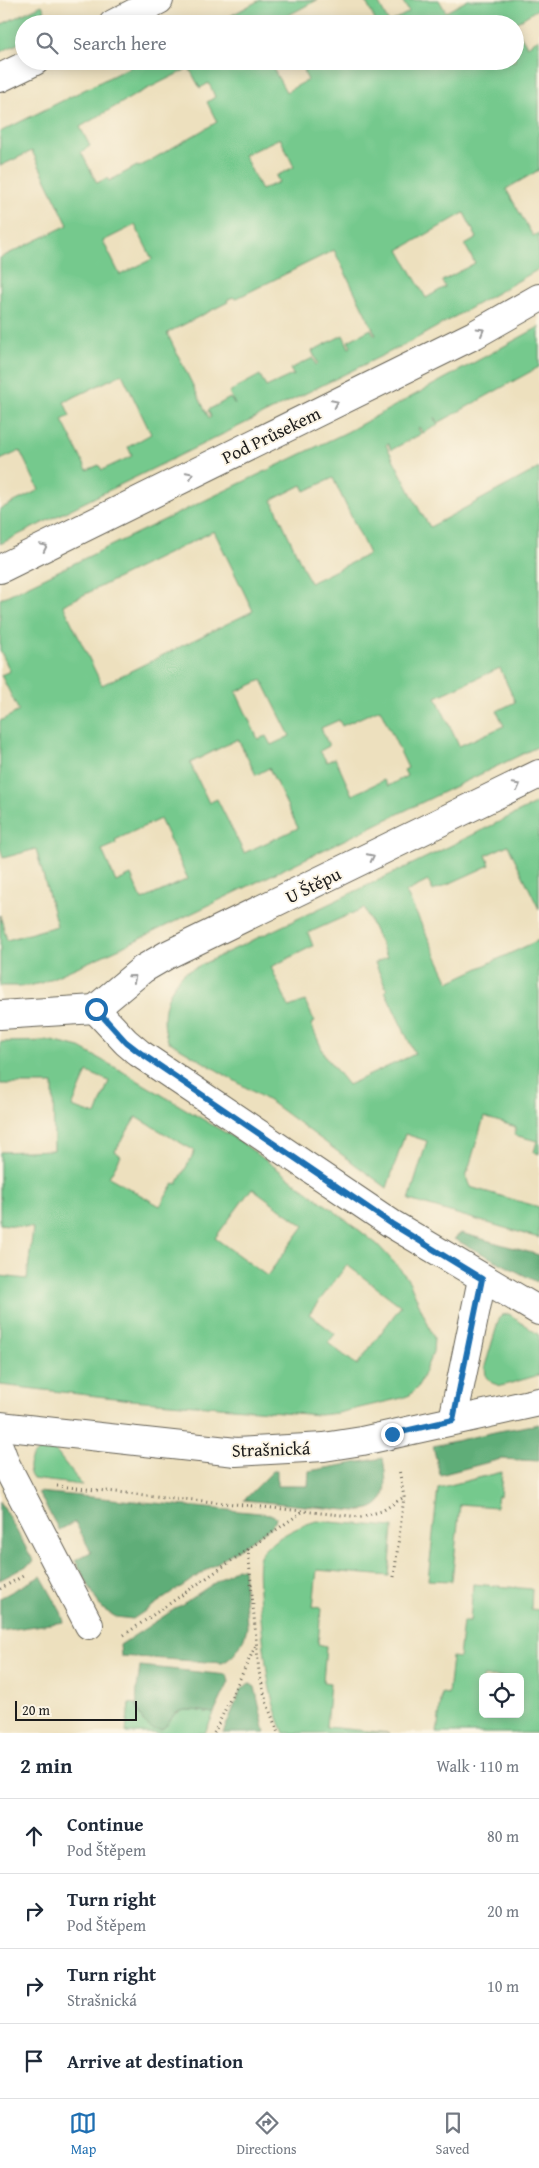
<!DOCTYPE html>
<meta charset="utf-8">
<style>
:root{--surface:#fff;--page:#f6f6f7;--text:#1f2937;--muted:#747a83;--line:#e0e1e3;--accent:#1f6fb2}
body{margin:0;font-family:"Gentium Book Plus",serif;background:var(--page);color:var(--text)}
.controls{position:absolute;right:15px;bottom:15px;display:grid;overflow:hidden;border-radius:8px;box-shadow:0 2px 12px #0003}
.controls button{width:45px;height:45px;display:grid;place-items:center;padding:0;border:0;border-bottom:1px solid var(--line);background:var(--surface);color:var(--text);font:25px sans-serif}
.scale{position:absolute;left:15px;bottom:12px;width:122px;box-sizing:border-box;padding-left:5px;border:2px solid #1c1c1c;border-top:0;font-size:14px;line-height:18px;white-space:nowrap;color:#1c1c1c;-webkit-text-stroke:4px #fcf5e5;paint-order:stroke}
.stop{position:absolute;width:15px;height:15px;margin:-11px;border:4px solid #1f6fb2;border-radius:50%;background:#fff}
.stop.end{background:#1f6fb2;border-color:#fff;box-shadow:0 1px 5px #0008}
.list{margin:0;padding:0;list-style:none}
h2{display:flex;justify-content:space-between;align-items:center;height:65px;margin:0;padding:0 20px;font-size:21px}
h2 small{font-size:16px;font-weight:400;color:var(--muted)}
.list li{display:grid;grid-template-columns:32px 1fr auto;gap:15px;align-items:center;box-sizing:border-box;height:75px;padding:0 20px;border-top:1px solid var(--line)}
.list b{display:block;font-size:19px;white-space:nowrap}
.list p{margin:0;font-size:16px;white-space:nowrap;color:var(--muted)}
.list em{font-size:16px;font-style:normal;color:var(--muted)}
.icon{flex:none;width:28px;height:28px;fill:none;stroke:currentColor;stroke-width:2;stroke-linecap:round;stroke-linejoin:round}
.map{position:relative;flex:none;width:539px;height:1733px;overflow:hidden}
.search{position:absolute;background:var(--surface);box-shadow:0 2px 12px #0003;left:15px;right:15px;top:15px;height:55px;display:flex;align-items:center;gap:12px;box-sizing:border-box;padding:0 18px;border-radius:28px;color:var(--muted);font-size:19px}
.sheet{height:365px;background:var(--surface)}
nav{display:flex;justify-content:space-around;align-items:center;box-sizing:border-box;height:70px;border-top:1px solid var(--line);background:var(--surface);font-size:14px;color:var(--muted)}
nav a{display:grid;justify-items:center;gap:2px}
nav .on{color:var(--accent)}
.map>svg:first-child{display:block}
.green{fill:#74c98d;stroke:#487254;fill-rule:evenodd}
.forest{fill:#5fad78;stroke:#3e644a}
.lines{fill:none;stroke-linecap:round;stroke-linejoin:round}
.minor-casing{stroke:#656155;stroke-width:30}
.path{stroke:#656155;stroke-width:3;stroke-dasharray:1 4;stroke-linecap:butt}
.minor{stroke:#fff;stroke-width:28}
.oneway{stroke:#999}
.route{stroke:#1f6fb2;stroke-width:6}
.labels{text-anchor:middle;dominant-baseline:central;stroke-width:4;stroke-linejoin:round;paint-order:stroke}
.street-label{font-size:18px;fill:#1c1c1c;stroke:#fcf5e5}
</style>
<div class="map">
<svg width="539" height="1733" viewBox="0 0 539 1733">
<rect width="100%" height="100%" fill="#fcf5e5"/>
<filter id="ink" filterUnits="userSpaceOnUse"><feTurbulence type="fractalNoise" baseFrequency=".02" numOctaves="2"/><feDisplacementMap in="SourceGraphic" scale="10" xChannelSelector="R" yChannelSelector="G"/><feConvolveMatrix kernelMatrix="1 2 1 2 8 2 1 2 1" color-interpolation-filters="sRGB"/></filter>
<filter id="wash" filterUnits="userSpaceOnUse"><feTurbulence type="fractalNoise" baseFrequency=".0096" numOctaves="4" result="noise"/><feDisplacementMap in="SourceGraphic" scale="20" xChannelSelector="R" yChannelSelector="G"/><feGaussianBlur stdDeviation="1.12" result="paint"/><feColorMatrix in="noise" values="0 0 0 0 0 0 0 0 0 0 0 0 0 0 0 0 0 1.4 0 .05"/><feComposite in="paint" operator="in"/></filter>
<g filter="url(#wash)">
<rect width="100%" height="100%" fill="#ede0be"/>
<g class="green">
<path d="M260 0H317L272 24H215Z"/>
<path d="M365 0H377L389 23 409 12 402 0H439L446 12 468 0H539V8L514 24H377Z"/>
<path d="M42 5 51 24H24V41L0 52V25Z"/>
<path d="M515 26 527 46 539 39V170L506 189 533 236 539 233V269L412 341 0 544V509L39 490 20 451 0 460V258L68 225 32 151 0 166V132L142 61H269L286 92 308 80 303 71 323 61H515ZM189 68 200 88 209 83 215 97 207 102 217 122 139 167 137 166 109 181 107 178 97 183 81 152 90 146 80 127 135 95ZM280 138 294 167 276 176 279 182 261 190 244 155ZM464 213 477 238 465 245 475 263 442 281 445 287 426 298 399 250ZM135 225 152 259 120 275 103 241ZM334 250 376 335H374L371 329 348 341 351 347 349 348 343 335 312 351 318 364 316 365 313 358 290 369 294 376 292 375 266 387 260 375 229 392 235 405 230 398 208 410 211 417 209 418 167 333 228 302 227 300 233 297 235 299ZM122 374 151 434 128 447 132 456 102 470 99 465 87 470 62 420 70 416 64 402Z"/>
<path d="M539 327V367L438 423 436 418H434L438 425 423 433 419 427 418 428 421 434 391 450 388 443 386 445 420 511 430 527 539 468V746L120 948 41 983 28 986H0V915L7 940 57 926 36 849 3 858 0 847V721L19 711 1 675 10 671 0 650V599L347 432ZM333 478 369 554 310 583 272 500 302 485 305 491ZM214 531 253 611 102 685 63 605ZM500 668 515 702 497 711 504 726 459 746 436 697ZM262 680 290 736 271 745 266 736 258 739 236 692ZM380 709 408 768 404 770 407 776 388 786 384 780 352 795 335 758 327 762 320 751 329 746 321 728 339 720 342 726ZM238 739 256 775 269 768 298 828 244 853 217 799 209 803 190 763ZM160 819 188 879 142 900 131 875 116 882 102 850 116 844 115 840Z"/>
<path d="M539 802V909L508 845 486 855 490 865 433 891 428 881 406 892 449 982 539 940V1154L534 1152 537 1141 514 1135 516 1127 484 1117 466 1177 470 1187 539 1207V1238L409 1200 427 1141 405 1134 387 1188 272 1103 168 1041C159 1017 166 991 184 973L448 847ZM364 908 387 957 375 963 387 990 385 991 415 1054 348 1085 325 1056 311 1024 315 1022 305 1001 289 1007 271 967 313 946 308 933Z"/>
<path d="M52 1041 80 1048 120 1070 241 1142 345 1219 378 1245 401 1270 409 1281 434 1338 433 1352 418 1387 410 1395 402 1398 338 1413 319 1415 132 1400 0 1385V1276L27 1279 33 1228 0 1224V1152L54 1150 53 1084H0V1042ZM87 1072 109 1081 96 1115 72 1107ZM136 1117 195 1151 177 1184 174 1183 160 1206 109 1177 121 1156 115 1151ZM252 1188 304 1226 267 1276 215 1238ZM347 1265 401 1306 357 1365 328 1343 335 1334 309 1314Z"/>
<path d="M509 1314 539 1335V1375L501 1386 492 1383 486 1377 485 1366 499 1319 502 1315Z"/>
<path d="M44 1448 54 1449 82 1485 33 1479C24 1467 31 1454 44 1448Z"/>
<path d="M502 1472 500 1497 498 1496 496 1507 460 1504 452 1581 428 1580 438 1488Z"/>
<path d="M317 1521 393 1527 389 1576 317 1570 313 1607 321 1608 318 1644 326 1646 323 1682 330 1683 326 1727 389 1733H284C278 1719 273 1705 270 1689 266 1671 254 1569 260 1556 266 1542 302 1524 317 1521Z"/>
<path d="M473 1584 532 1589 531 1609 539 1610V1733H437L442 1693 448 1694 452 1657 459 1658 463 1621H470ZM483 1677H520V1714H483Z"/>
<path d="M129 1703 136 1704 143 1722 166 1726C179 1703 191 1711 214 1713L205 1733H126Z"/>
</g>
<g class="forest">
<path d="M461 1233 539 1255V1276L537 1282 454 1239Z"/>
<path d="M539 1424V1461L501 1459 440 1475 433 1446 499 1431Z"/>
<path d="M383 1458C387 1484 392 1509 357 1511L244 1500 273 1471H277V1486H308L309 1471Z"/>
<path d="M38 1492 270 1514 276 1517 275 1521 271 1527 133 1619 116 1617 101 1608 75 1560 91 1552 75 1522 59 1530Z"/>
<path d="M0 1501 34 1562 0 1580Z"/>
<path d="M237 1568 243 1569 247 1627C244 1642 236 1657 222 1663L121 1656 120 1645Z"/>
<path d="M41 1576 61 1612 64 1622 0 1631V1598Z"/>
<path d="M140 1666 227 1675 229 1682 214 1713C205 1712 189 1708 180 1711 170 1714 170 1726 161 1729 147 1733 139 1716 137 1705 135 1694 139 1678 140 1666Z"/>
<path d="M249 1683 255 1687 265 1733H223L241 1690Z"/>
</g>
</g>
<g filter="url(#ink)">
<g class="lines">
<g class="minor-casing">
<g id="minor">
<path d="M113 24 159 0"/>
<path d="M0 78 35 61"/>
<path d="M0 569 474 335 539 298"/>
<path d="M95 1009 126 1042 139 1053 392 1224 539 1311"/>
<path d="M95 1009 143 969 167 955 539 774"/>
<path d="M0 1015 95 1009"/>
<path d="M453 1420 482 1279"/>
<path d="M0 1426 236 1452 324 1447 362 1441 539 1402"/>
<path d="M0 1449 6 1465 89 1625"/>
</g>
</g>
<g class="path">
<path d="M57 1486 361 1517 382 1511 404 1497"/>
<path d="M248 1549 259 1672 266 1701 278 1733"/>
<path d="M394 1577 404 1497 399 1469"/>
<path d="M0 1589 23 1576"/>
<path d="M124 1635 302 1512"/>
<path d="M214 1733 257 1643"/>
</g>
<use href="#minor" class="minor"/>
</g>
<defs><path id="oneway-chevron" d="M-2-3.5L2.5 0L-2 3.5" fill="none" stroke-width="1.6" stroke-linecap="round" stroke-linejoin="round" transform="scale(1.25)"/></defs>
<g class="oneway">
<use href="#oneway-chevron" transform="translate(481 331) rotate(-30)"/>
<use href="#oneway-chevron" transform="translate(335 403) rotate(-26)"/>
<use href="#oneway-chevron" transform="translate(190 475) rotate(-26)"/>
<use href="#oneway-chevron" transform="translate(44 547) rotate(-26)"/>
<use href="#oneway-chevron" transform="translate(517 786) rotate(-28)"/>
<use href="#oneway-chevron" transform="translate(371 857) rotate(-26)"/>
<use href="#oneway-chevron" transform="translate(133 978) rotate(-40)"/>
</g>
</g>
<g class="lines" filter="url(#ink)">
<path class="route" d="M96 1009 126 1042 139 1052 392 1224 482 1279 453 1420 392 1434"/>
</g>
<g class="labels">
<g class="street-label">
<text transform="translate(271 435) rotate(-26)">Pod Průsekem</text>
<text transform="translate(313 885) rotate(-26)">U Štěpu</text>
<text transform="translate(271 1449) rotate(-2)">Strašnická</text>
</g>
</g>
</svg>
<div class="controls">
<button><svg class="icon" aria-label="locate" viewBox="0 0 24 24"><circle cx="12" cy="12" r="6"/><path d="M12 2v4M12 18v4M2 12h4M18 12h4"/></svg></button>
</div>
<div class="scale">20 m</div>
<div class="stop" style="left:96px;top:1009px"></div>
<div class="stop end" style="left:392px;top:1434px"></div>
<div class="search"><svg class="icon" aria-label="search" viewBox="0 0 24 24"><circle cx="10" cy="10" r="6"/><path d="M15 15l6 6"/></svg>Search here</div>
</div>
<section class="sheet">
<h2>2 min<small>Walk · 110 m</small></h2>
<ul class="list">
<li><svg class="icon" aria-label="ahead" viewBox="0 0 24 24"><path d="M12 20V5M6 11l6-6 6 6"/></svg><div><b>Continue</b><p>Pod Štěpem</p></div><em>80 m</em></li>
<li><svg class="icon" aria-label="right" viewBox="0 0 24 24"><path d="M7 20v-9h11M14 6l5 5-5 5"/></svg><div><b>Turn right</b><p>Pod Štěpem</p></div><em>20 m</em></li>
<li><svg class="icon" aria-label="right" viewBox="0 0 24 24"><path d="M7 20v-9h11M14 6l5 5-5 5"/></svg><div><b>Turn right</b><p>Strašnická</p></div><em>10 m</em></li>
<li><svg class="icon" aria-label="arrive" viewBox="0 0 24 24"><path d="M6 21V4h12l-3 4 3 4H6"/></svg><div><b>Arrive at destination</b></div></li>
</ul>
</section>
<nav>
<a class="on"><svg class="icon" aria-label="map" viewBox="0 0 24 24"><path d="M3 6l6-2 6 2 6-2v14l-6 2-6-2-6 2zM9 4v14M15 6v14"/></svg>Map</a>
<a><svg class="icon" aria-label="directions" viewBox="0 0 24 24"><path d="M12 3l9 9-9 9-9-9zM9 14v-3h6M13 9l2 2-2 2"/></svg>Directions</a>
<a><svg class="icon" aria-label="saved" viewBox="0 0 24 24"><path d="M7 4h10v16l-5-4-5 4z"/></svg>Saved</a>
</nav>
